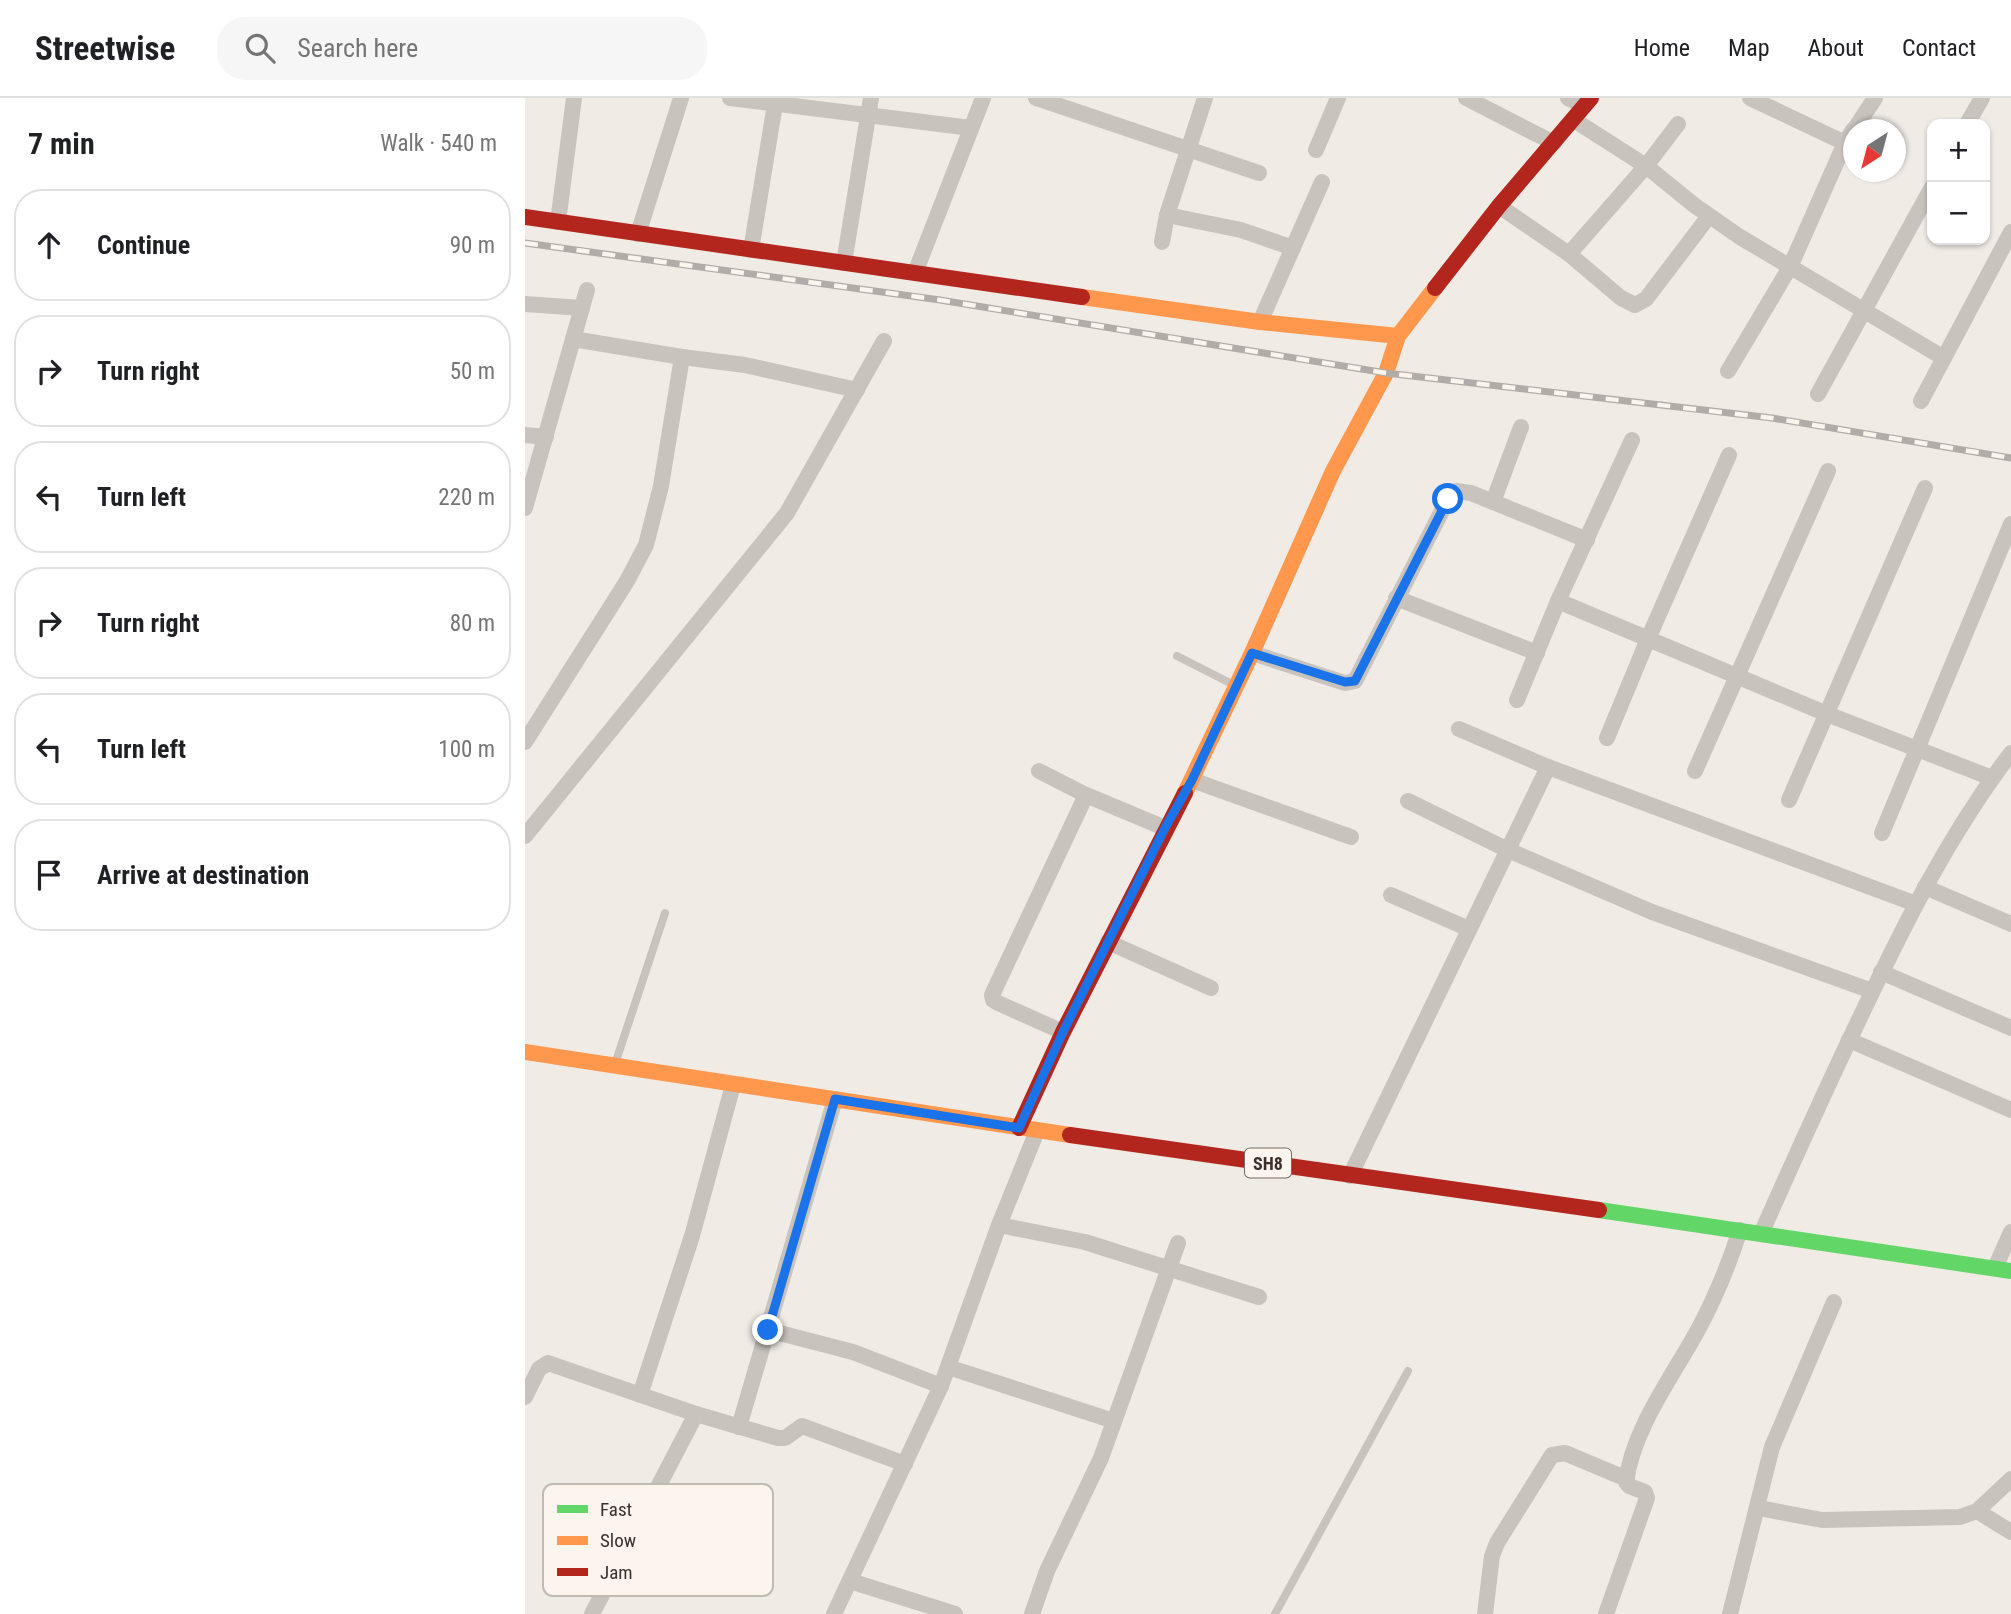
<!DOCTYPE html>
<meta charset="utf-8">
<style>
:root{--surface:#fff;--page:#f6f6f6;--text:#202124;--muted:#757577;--line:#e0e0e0}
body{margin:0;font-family:"Roboto Condensed",sans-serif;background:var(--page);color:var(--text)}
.controls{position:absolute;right:21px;top:21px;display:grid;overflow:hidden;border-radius:14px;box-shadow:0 2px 5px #0004}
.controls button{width:63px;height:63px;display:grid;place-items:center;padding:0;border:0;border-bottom:2px solid var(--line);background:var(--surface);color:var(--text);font:35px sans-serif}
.compass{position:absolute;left:1318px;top:21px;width:63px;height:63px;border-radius:50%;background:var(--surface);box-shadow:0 2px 5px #0004;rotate:216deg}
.stop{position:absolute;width:21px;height:21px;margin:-16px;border:5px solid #1a73e8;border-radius:50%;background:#fff}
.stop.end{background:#1a73e8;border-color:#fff;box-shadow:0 2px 7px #0008}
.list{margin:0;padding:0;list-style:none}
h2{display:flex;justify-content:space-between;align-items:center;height:91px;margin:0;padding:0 28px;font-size:30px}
h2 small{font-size:23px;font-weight:400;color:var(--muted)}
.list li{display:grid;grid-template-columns:46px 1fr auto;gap:21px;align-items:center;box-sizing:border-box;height:112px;margin:0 14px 14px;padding:0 14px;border:2px solid var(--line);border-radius:28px}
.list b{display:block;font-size:26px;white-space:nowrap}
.list em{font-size:23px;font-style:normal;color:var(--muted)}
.icon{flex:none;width:38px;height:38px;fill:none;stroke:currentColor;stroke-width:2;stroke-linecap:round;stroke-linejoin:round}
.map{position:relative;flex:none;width:1486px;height:1516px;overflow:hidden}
header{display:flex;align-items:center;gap:42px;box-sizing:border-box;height:98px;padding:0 35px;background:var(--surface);border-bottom:2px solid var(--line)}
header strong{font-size:33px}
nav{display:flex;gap:38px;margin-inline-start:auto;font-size:24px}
.search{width:490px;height:63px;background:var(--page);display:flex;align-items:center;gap:18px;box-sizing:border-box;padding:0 24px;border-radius:28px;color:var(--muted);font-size:26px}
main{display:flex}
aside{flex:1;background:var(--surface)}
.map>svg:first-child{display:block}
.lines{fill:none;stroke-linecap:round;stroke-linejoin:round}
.lane{stroke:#c9c3be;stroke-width:8}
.street{stroke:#c9c3be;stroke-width:16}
.fast{stroke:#63d668;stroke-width:16}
.slow{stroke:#ff974d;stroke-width:16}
.jam{stroke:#b3261e;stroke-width:16}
.rail-casing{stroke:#b1aca8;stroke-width:7}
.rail{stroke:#fbf5ee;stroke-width:4.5;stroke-dasharray:13;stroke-linecap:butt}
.route{stroke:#1a73e8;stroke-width:9}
.labels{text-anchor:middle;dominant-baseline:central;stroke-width:5;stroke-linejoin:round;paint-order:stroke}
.shield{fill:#fbf5ee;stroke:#756b66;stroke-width:2}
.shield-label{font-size:18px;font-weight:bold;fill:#3b302b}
.key{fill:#fbf5ee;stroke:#c1bab4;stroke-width:2}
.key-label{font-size:19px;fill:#3b302b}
</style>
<header>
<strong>Streetwise</strong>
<div class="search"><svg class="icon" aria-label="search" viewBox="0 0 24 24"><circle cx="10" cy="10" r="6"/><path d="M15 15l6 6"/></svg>Search here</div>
<nav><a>Home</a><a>Map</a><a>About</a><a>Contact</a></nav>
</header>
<main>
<aside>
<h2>7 min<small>Walk · 540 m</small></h2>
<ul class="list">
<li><svg class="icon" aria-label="ahead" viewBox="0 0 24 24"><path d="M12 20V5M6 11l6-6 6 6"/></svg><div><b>Continue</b></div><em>90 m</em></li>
<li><svg class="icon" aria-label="right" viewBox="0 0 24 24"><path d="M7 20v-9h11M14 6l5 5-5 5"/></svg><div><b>Turn right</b></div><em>50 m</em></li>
<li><svg class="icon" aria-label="left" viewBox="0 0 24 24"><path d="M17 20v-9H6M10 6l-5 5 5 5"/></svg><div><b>Turn left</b></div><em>220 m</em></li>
<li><svg class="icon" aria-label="right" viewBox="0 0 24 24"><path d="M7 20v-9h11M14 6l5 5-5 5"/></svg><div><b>Turn right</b></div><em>80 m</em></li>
<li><svg class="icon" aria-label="left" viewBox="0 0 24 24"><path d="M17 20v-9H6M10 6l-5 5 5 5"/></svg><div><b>Turn left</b></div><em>100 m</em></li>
<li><svg class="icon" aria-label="arrive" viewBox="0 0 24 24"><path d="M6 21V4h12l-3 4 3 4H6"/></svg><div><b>Arrive at destination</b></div></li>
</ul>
</aside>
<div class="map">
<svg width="1486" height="1516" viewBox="0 0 1486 1516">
<rect width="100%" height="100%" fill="#f0ebe5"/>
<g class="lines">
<g class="lane">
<path d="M652 558 711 588"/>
<path d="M90 966 140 815"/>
<path d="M750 1516 883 1273"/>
</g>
<g class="street">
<path d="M205 0 446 30"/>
<path d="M511 0 734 75"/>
<path d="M941 0 1029 45"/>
<path d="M1043 0 1059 8"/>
<path d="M1225 0 1320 45"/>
<path d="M1049 22 1121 68 1169 107 1215 139 1419 260"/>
<path d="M1442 26 1457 0"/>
<path d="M1329 32 1350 0"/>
<path d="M791 52 813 0"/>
<path d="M974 108 1044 156 1096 200 1110 207 1121 201 1184 118"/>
<path d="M642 117 716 132 768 150"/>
<path d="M33 124 49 0"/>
<path d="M113 136 156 0"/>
<path d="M637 144 642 117 680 0"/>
<path d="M226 152 251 0"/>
<path d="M1044 156 1121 68 1153 26"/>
<path d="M319 165 346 0"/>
<path d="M390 175 458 0"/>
<path d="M0 206 57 210"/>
<path d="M735 224 797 84"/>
<path d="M48 241 157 259 220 267 332 292"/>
<path d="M1203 273 1265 169 1320 45 1328 32"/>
<path d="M1293 296 1407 89"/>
<path d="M1396 303 1486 134"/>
<path d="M0 337 21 339"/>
<path d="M968 404 996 329"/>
<path d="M0 410 62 192"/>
<path d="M871 500 1012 555"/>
<path d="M1033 503 1302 616 1467 680"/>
<path d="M727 555 820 585 830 583 923 401 931 393 946 395 1062 442"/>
<path d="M992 602 1033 503 1107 342"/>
<path d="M934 631 1023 669 1391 806"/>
<path d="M1082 640 1123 541 1204 357"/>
<path d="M0 644 102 483 121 447 136 388 157 259"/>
<path d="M514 673 561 697 640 730"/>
<path d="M1170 673 1303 373"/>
<path d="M667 682 826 739"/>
<path d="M1264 702 1400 390"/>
<path d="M883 703 983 752 1127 814 1347 893"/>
<path d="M1357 735 1486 426"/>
<path d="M0 738 262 415 359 243"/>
<path d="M1400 789 1486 826"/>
<path d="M866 797 944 831"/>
<path d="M583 844 686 890"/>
<path d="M1356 874 1486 930"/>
<path d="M538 934 473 905 468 902 467 897 561 697"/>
<path d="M1324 942 1486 1012"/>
<path d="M825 1078 1023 669"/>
<path d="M474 1127 560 1144 734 1199"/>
<path d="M1236 1136C1267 1066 1298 997 1331 928 1376 833 1422 739 1486 655"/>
<path d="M1470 1170 1486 1134"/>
<path d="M243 1232 328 1254 416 1288"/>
<path d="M423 1269 589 1323"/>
<path d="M115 1297 167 1138 208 987"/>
<path d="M0 1299 14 1271 23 1265 171 1316 253 1340H260L277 1328 380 1366"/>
<path d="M214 1329 310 1001"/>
<path d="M1234 1410 1297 1422 1435 1419 1452 1413 1486 1381"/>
<path d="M1452 1413 1486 1434"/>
<path d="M325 1483 430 1516"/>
<path d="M67 1516 171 1316"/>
<path d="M309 1516 416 1288 474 1127 512 1033"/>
<path d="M507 1516 522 1473 576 1360 653 1145"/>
<path d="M960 1516 967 1458 972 1445 1027 1357 1040 1355 1102 1381"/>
<path d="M1081 1516 1122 1400 1120 1394 1104 1388 1101 1384C1108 1330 1148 1278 1174 1230 1191 1198 1204 1166 1215 1132"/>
<path d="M1205 1516 1247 1349 1309 1204"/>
</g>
<path class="fast" d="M1074 1112 1486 1173"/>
<g class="slow">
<path d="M557 199 735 224 873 238"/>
<path d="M660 695 727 555 808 373 861 275 873 238 910 190"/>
<path d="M0 954 545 1037"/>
</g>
<g class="jam">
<path d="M0 119 557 199"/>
<path d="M910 190 974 108 1066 0"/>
<path d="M494 1030 538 934 660 695"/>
<path d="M545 1037 1074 1112"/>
</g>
<g class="rail-casing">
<path id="rail" d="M0 145 415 202 861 275 1247 320 1486 360"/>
</g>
<use href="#rail" class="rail"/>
</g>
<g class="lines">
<path class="route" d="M243 1232 310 1001 494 1030 538 934 640 730 667 682 727 555 820 584 830 583 923 401"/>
</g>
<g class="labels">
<rect class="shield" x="720" y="1050.5" width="46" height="29" rx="5"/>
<g class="shield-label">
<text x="743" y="1065">SH8</text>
</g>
</g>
<rect x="18" y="1386" width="230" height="112" rx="10" class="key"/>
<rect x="32" y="1407" width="31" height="8" fill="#63d668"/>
<rect x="32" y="1438" width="31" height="9" fill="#ff974d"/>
<rect x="32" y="1470" width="31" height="8" fill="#b3261e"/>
<g class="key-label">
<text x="75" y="1418">Fast</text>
<text x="75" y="1449">Slow</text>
<text x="75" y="1481">Jam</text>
</g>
</svg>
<div class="controls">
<button>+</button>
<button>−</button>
</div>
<svg class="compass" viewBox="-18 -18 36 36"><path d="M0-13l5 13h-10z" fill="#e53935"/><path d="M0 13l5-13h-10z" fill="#757577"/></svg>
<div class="stop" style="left:923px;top:401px"></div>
<div class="stop end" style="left:243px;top:1232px"></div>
</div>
</main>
